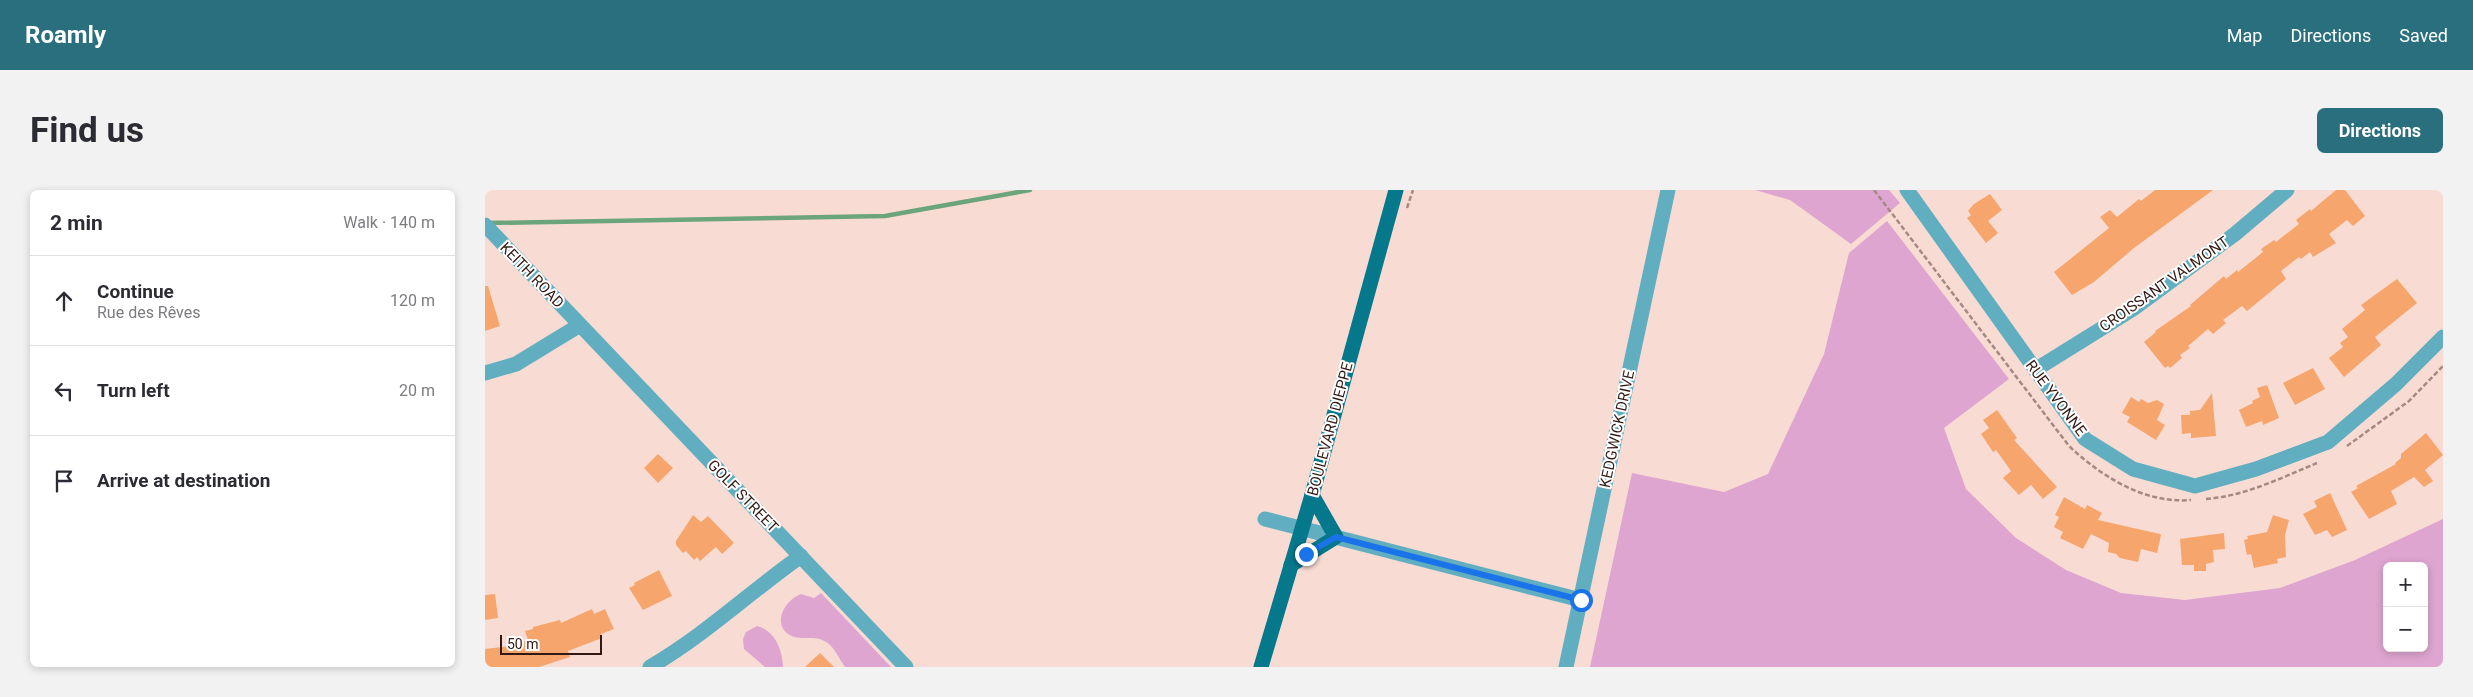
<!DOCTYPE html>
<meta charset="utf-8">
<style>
:root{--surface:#fff;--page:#f2f2f3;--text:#2b2b33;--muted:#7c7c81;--line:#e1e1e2;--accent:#2a6f7e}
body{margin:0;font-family:Roboto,sans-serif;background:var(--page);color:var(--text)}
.controls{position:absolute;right:15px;bottom:15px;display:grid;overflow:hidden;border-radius:8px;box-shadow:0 2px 8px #0003}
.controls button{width:45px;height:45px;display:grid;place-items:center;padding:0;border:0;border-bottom:1px solid var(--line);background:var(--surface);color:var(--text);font:25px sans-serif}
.scale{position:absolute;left:15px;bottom:12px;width:102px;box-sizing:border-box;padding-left:5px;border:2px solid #321913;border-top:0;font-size:14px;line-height:18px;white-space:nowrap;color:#321913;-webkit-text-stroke:4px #fff;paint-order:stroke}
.stop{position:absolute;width:15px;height:15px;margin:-11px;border:4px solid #1a73e8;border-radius:50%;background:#fff}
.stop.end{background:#1a73e8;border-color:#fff;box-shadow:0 1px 5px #0008}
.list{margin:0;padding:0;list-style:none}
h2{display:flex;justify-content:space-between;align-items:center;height:65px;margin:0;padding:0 20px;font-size:21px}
h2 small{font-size:16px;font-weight:400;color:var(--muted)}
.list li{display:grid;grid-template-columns:32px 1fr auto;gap:15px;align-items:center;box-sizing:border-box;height:90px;padding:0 20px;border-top:1px solid var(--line)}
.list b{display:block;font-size:19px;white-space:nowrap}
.list p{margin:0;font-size:16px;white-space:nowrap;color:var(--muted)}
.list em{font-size:16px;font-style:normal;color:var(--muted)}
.icon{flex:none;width:28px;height:28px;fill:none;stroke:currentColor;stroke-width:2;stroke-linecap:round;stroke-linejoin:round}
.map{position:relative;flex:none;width:1958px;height:477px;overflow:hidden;border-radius:8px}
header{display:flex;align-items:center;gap:30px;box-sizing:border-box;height:70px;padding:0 25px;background:var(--accent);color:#fff}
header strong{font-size:24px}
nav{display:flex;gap:28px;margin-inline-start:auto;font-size:18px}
.intro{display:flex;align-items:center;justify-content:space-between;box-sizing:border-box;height:120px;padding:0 30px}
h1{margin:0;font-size:35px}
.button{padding:12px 22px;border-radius:8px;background:var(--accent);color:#fff;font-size:18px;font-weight:700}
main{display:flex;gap:30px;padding:0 30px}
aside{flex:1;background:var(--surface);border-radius:8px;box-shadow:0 2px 8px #0003}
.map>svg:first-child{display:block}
.green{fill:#dea5d0;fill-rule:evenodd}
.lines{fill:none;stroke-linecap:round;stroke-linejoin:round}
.stream{stroke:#6ca57b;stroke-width:4.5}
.building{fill:#f6a56d}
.path{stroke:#a48a83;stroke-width:2.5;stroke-dasharray:5 2.5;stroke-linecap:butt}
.minor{stroke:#61aec1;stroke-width:15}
.major{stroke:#05788c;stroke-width:15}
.route{stroke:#1a73e8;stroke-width:6}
.labels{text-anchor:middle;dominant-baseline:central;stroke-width:4;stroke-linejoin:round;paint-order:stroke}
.street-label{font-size:15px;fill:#321913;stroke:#fff}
</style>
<header>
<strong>Roamly</strong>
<nav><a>Map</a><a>Directions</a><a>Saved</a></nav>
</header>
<div class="intro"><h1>Find us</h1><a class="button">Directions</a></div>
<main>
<aside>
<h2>2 min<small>Walk · 140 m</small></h2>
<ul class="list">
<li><svg class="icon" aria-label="ahead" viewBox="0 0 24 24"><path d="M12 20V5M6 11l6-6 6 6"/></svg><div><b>Continue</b><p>Rue des Rêves</p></div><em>120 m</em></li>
<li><svg class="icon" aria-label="left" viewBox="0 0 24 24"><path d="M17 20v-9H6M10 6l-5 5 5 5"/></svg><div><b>Turn left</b></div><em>20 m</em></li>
<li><svg class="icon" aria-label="arrive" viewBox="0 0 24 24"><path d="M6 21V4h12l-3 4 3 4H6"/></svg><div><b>Arrive at destination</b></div></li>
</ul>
</aside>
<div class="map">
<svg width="1958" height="477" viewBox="0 0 1958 477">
<rect width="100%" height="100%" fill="#f8dcd4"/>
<g class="green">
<path d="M1270 0H1404L1415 13 1366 54 1305 10Z"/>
<path d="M1402 31 1524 189 1459 238 1481 299 1531 348 1581 380 1636 403 1700 410 1795 398 1870 370 1958 329V477H1105L1147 283 1239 302 1283 284 1339 164 1364 63ZM1902 376H1939V458H1902Z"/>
<path d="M336 403 406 477H360C354 469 350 457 341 452 330 444 314 452 303 444 287 432 301 409 316 404L329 408Z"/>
<path d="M272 436C290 441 297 459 298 477H280L259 459 258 449 261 442Z"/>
</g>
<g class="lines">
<path class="stream" d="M2 33 400 26 545 0"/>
</g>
<g class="building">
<path d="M1670 0H1728L1649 58 1609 92 1587 105 1569 82 1624 38 1615 27 1625 20 1632 27 1654 9 1656 11Z"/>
<path d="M1851 0H1860L1880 26 1868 36 1862 30 1844 44 1851 53 1828 67 1825 62 1816 69 1814 67 1796 81 1801 89 1762 121 1757 116 1738 130 1741 133 1728 144 1723 139 1703 156 1705 158 1695 165 1697 168 1685 178 1683 176 1680 178 1659 152 1671 142 1670 141 1706 116 1705 115 1739 86 1741 89 1752 80 1753 82 1778 62 1776 59 1789 50 1791 52 1814 34 1811 30 1825 19 1826 21Z"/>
<path d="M1505 4 1517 20 1503 31 1513 43 1501 53 1482 28 1486 25 1483 21 1489 14Z"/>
<path d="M1912 89 1932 113 1890 147 1896 155 1859 187 1844 168 1858 157 1855 153 1863 147 1857 139 1880 120 1876 115Z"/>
<path d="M0 96H3L15 136 0 141Z"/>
<path d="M1828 178 1840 199 1810 215 1798 193Z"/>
<path d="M1782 195 1794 228 1778 235 1777 231 1761 237 1754 220 1768 213 1767 211 1775 207 1772 198Z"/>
<path d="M1727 203 1731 246 1706 248V243L1697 244 1696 225H1705V221L1715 220Z"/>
<path d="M1646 207 1654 212 1656 209 1663 213 1672 210 1679 214 1672 230 1680 235 1671 250 1642 232 1645 227 1637 223Z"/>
<path d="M1512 220 1532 248 1529 250 1572 297 1558 309 1546 295 1534 305 1518 288 1526 281 1511 260 1508 262 1496 244 1504 238 1498 230Z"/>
<path d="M1941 243 1958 265 1940 280 1948 291 1939 297 1929 287 1906 301 1912 314 1884 329 1866 302 1873 298 1871 296 1911 274 1910 273 1916 268V264Z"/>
<path d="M173 264 188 278 173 293 159 278Z"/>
<path d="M1845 303 1862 340 1847 347 1842 340 1830 345 1818 324 1832 317 1829 311Z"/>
<path d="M1579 307 1600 319 1602 315 1617 323 1613 330 1675 344 1676 345 1672 363 1656 359 1653 372 1635 368 1631 364 1623 362 1624 353 1606 344 1598 359 1575 348 1578 342 1569 337 1574 327 1570 325Z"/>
<path d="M208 325 216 332 223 326 249 353 237 364 231 357 215 371 212 367 209 370 201 361 198 363 191 355V351Z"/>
<path d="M1788 325 1804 330 1800 345 1801 367 1792 369 1793 373 1769 378 1766 364 1762 365 1759 350 1763 349 1762 346 1782 342Z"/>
<path d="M1739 343 1740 359 1728 360 1729 372 1721 374V381H1709V375H1697L1695 349Z"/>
<path d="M174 380 187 406 158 420 144 398 150 395 149 393Z"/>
<path d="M10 404 13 428 0 430V405Z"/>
<path d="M107 419 109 424 120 419 129 439 116 444 117 448 83 461 85 467 54 477H0V459L33 455V453L43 450 40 441 48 439V437L75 430 76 433Z"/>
<path d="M335 463 349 477H320Z"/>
</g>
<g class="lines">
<g class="path">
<path d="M1389 0 1584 256C1616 286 1659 314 1706 310"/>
<path d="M922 18 928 0"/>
<path d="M1862 256 1924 211 1958 176"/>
<path d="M1721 309C1760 306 1796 288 1832 273"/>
</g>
<g class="minor">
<path d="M1422 0 1600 249 1648 279 1710 296 1771 279 1843 252 1911 194 1958 147"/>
<path d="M0 35 421 477"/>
<path d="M1550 180 1648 119 1750 44 1802 0"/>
<path d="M0 183 31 174 95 135"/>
<path d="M780 329 1096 410"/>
<path d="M165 477C220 445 265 402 316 366"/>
<path d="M1081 477 1183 0"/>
</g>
<g class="major">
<path d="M806 375 851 347 827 305"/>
<path d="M776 477 827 305 911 0"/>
</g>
</g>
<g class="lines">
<path class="route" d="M821 364 851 347 1096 410"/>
</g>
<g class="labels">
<g class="street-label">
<text transform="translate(47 85) rotate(46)">KEITH ROAD</text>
<text transform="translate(1679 94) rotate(-35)">CROISSANT VALMONT</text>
<text transform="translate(1571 208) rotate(53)">RUE YVONNE</text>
<text transform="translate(845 239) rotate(-75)">BOULEVARD DIEPPE</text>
<text transform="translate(1132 239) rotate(-78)">KEDGWICK DRIVE</text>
<text transform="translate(258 306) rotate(46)">GOLF STREET</text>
</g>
</g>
</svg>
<div class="controls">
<button>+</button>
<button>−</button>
</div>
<div class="scale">50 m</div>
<div class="stop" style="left:1096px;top:410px"></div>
<div class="stop end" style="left:821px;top:364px"></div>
</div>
</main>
